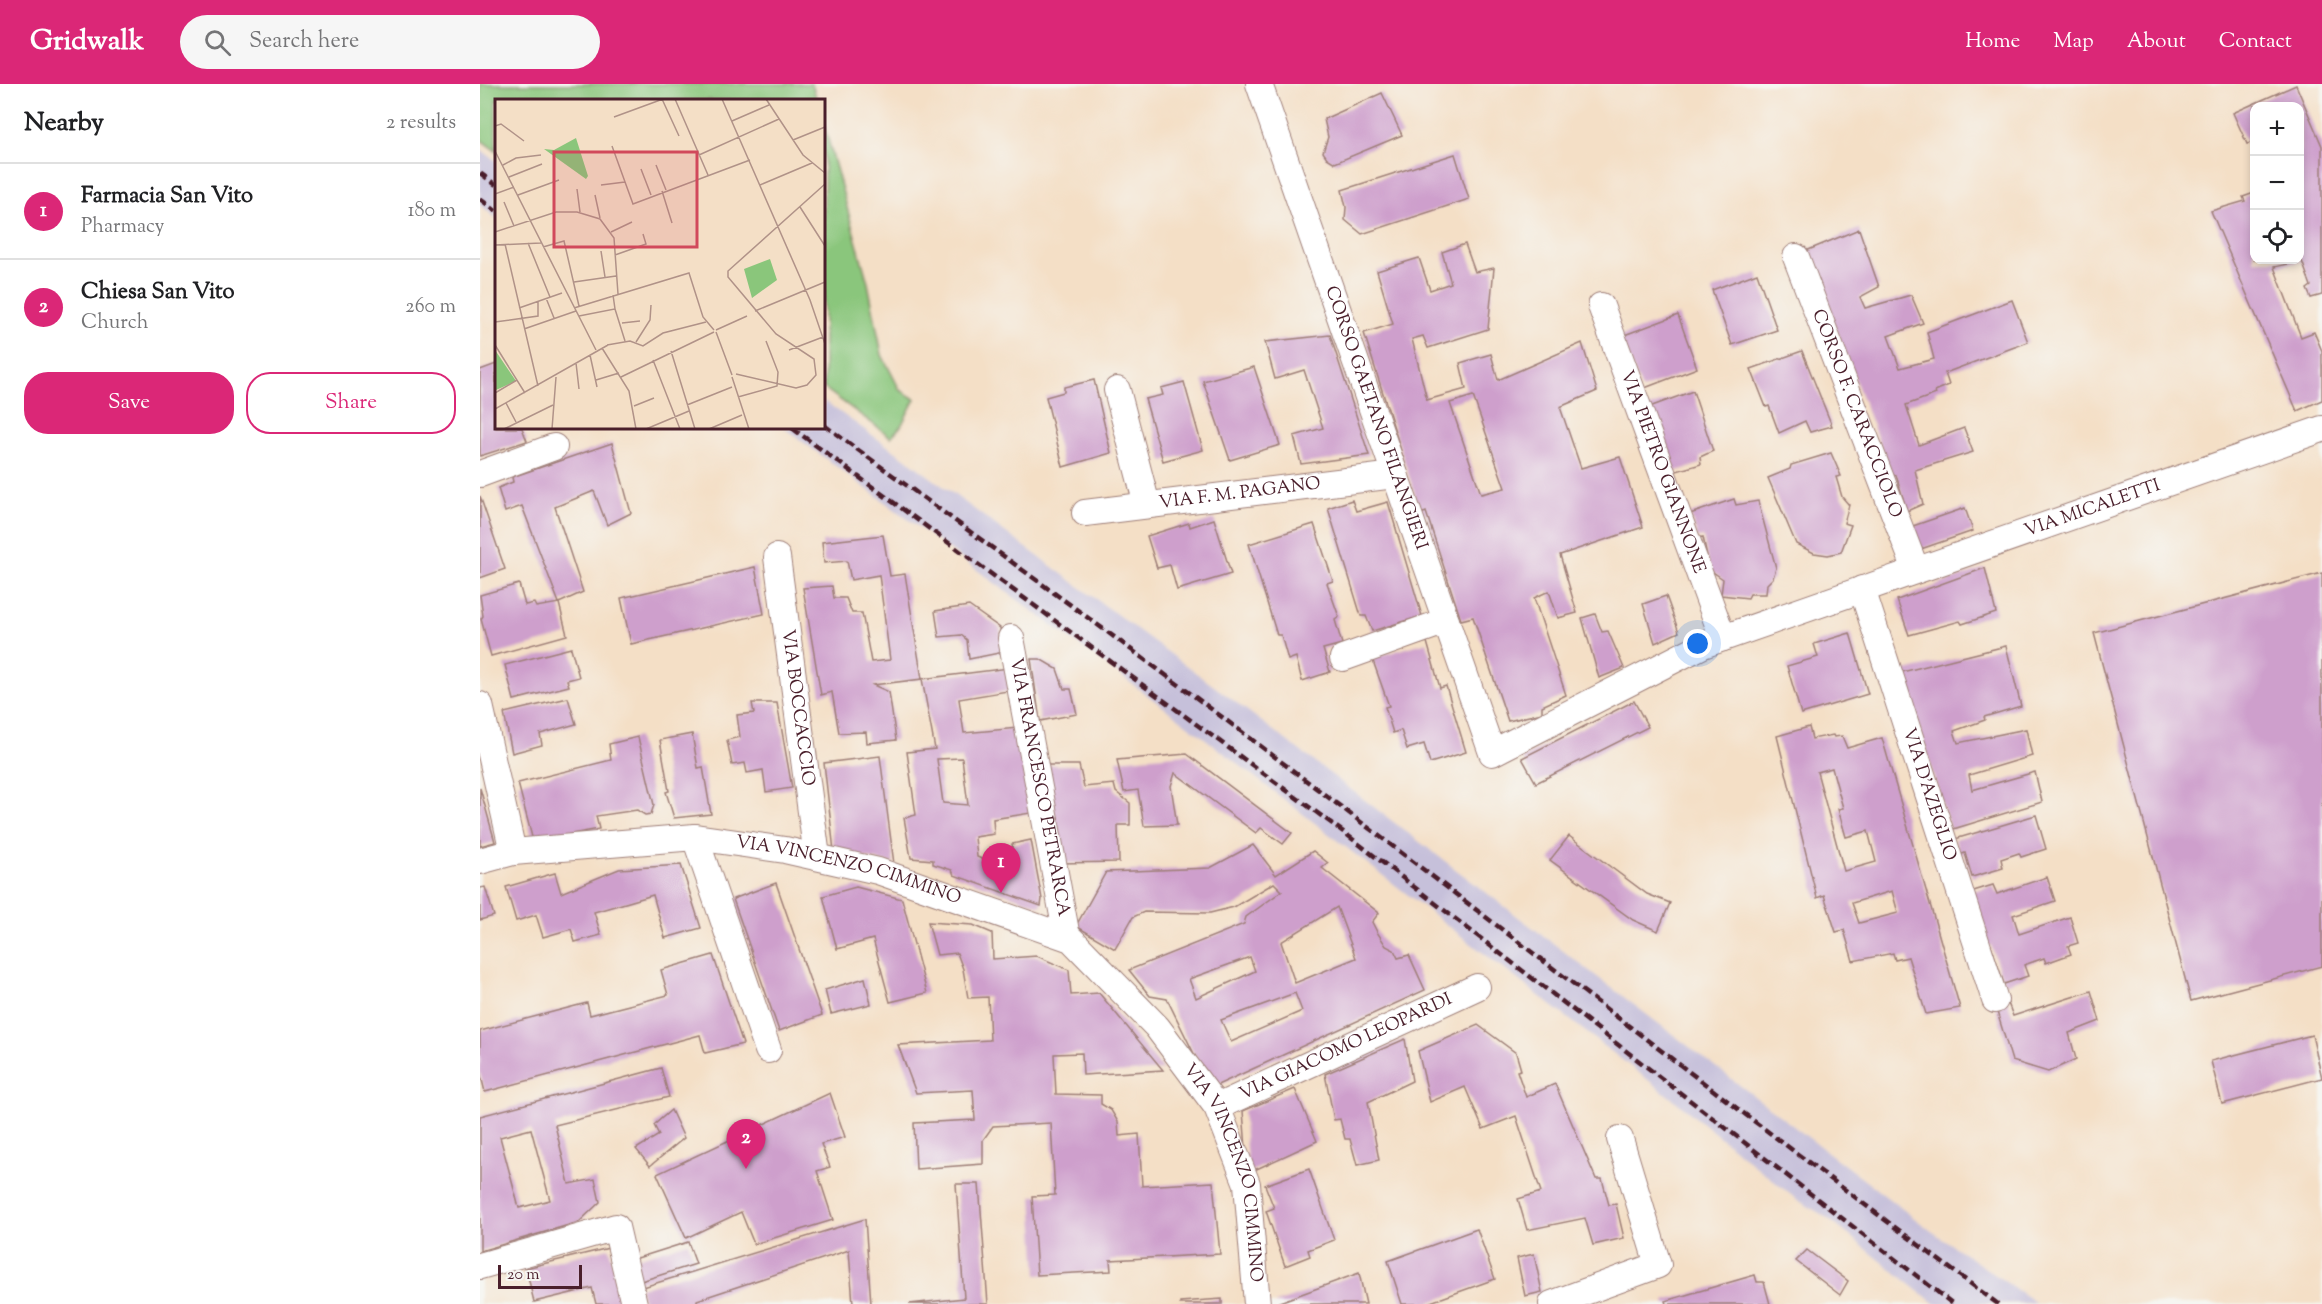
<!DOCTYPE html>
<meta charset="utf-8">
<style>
:root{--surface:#fff;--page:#f6f6f6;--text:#202124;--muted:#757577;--line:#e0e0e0;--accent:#db2777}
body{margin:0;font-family:"Sorts Mill Goudy",serif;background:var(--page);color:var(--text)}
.controls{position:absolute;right:18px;top:18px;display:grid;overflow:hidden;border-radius:12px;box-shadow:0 3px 9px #0003}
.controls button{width:54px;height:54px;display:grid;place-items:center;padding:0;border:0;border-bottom:2px solid var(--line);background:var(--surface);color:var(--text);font:30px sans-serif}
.scale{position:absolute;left:18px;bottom:15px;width:84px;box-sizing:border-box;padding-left:6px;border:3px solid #4a1f2b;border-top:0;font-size:16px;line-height:21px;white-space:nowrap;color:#4a1f2b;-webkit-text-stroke:4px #f6f6f2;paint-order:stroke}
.you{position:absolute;left:1218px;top:560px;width:21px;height:21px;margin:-15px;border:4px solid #fff;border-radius:50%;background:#1a73e8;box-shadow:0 0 0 9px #1a73e833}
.badge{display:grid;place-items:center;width:39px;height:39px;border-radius:50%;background:var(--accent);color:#fff;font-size:20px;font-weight:700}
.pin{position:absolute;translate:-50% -50px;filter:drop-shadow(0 2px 3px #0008)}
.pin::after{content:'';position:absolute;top:32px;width:21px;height:18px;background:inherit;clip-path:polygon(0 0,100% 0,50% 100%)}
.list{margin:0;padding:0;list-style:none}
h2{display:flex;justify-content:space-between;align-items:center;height:78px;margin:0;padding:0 24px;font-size:26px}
h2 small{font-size:20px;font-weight:400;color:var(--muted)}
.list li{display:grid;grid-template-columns:39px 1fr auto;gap:18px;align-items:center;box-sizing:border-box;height:96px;padding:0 24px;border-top:2px solid var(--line)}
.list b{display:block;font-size:22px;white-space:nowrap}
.list p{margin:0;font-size:20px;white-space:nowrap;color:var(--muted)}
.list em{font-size:20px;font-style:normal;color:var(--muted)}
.actions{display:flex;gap:12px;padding:18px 24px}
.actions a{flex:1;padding:14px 0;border:2px solid var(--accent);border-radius:24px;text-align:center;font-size:21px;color:var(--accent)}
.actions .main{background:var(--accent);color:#fff}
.icon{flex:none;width:33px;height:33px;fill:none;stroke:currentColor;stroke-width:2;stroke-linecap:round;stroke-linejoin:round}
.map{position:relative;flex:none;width:1842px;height:1220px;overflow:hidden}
header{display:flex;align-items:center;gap:36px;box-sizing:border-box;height:84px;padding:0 30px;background:var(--accent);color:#fff}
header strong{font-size:28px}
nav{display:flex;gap:33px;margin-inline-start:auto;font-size:21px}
.search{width:420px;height:54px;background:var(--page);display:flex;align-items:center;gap:15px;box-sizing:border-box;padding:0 21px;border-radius:33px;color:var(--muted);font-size:22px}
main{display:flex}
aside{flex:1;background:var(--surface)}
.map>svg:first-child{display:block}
.industrial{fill:#c6c0da}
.green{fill:#8ac67b;stroke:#6a7253;stroke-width:1.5}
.building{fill:#ce9fcc;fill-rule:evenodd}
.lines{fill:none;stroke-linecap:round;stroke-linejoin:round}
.minor-casing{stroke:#9f7f78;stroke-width:28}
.minor{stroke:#fff;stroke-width:26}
.rail{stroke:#4a1f2b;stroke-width:4.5;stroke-dasharray:9 4.5;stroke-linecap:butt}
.labels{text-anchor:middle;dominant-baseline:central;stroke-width:4.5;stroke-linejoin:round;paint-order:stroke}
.street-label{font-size:18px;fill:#4a1f2b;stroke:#f6f6f2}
.inset-road{fill:none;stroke:#b09288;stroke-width:1.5}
.view{fill:#d1495b;fill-opacity:0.15;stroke:#d1495b;stroke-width:3}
.inset-edge{fill:none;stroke:#4a1f2b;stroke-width:3}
</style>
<header>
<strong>Gridwalk</strong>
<div class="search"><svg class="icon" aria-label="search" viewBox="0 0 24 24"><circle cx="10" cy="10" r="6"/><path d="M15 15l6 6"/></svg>Search here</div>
<nav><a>Home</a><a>Map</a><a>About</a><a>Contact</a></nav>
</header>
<main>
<aside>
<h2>Nearby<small>2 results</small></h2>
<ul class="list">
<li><span class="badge">1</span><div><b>Farmacia San Vito</b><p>Pharmacy</p></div><em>180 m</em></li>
<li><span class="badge">2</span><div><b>Chiesa San Vito</b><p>Church</p></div><em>260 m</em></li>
</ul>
<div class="actions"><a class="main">Save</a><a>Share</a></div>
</aside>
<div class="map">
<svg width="1842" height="1220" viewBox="0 0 1842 1220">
<rect width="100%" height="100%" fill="#f6f6f2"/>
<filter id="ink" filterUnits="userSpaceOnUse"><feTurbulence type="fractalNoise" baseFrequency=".0167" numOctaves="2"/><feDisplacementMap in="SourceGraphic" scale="12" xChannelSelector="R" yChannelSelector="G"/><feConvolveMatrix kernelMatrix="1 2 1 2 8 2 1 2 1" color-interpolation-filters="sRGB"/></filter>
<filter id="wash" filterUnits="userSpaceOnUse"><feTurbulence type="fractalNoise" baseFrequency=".008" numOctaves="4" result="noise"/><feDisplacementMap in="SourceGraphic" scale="24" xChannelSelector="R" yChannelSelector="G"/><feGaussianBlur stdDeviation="1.35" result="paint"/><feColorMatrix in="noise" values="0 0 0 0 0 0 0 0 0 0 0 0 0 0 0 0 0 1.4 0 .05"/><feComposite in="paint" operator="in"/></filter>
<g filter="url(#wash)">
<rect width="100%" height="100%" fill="#f4dfc6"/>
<g class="industrial">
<path d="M0 65 16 77V134L0 121Z"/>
<path d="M344 317 426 375 765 625 1450 1146 1556 1219 1455 1220 1346 1133 1316 1115 1198 1019 705 639 304 344H344Z"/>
</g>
<g class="green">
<path d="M0 0H332L337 16H16V67L0 55Z"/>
<path d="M344 41 388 199 402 271 420 306 435 315 421 342 411 353 344 304Z"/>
</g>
<g id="blocks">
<g class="building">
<path d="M1816 1 1842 62V211L1831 214 1827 205 1831 202 1822 177 1794 183 1821 253 1834 248 1842 267V316L1817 327 1731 127 1765 117 1763 113 1774 109V176H1820V22H1774V58L1767 60 1753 29Z"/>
<path d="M902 9 922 51 855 79 847 74 843 68 848 53 844 35Z"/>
<path d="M975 70 989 115 882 150 865 136 866 123 862 106Z"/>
<path d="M1379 145 1399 203 1380 213 1385 224 1431 211 1443 239 1408 252 1420 284 1454 275 1447 248 1532 216 1548 258 1465 289 1469 301 1455 307 1456 310 1426 321 1439 361 1484 344 1493 368 1435 386 1443 420 1427 427 1416 391 1412 392 1326 167Z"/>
<path d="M985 160 995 188 1014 184 1008 245 948 264 943 252 932 255 947 316 986 305 980 279 1011 270 1018 296 1102 259 1117 307 1080 323 1101 384 1140 373 1163 443 1080 471 1097 529 1078 534 1069 507 1054 514 1086 611 1062 622V629L1028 637 993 533 981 536 946 428 941 430 884 249 913 240 897 187 939 174 950 206 971 199 962 168ZM993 312 1025 404 1001 410 970 319Z"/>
<path d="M1277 189 1297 246 1252 261 1232 206Z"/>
<path d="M1198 231 1217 284 1162 305 1139 253Z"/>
<path d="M850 251 889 371 821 380 814 352 843 344 824 286 795 295 785 258Z"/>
<path d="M1322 267 1352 342 1330 348 1325 337 1299 349 1289 322 1286 323 1271 285Z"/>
<path d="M16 280V344H42L47 357 0 372V286Z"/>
<path d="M774 283 800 361 750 376 723 297Z"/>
<path d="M614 296 631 369 583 383 566 313 584 308V303Z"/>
<path d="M704 298 723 366 683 377 665 315 683 311 681 304Z"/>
<path d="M1213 307 1233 367 1220 373 1221 380 1186 390 1164 325Z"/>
<path d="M132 359 151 429 127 441 114 407 75 423 103 508 79 519 42 422 25 428 18 404 33 398 32 393Z"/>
<path d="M1351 369 1361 392 1356 393 1362 413 1369 421 1364 439 1371 441 1361 468 1348 471 1334 469 1316 460 1288 394 1310 385 1311 381Z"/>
<path d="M0 412 25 485 0 494Z"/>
<path d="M1254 415 1256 421 1278 417 1296 484 1293 494 1287 500 1286 510H1270L1268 514 1241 511 1243 495 1230 486 1223 453 1218 454 1210 430Z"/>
<path d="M872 416 876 427 908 418 942 532 892 547 886 532H881L848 424Z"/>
<path d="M1485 424 1493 447 1438 466 1430 443Z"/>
<path d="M734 435 751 490 697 506 690 481 677 484 667 452 709 439 710 443Z"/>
<path d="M834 440 853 497 847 499 859 533 855 536 862 560 843 565 850 588 822 597 816 573 808 576 801 551H797L769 460Z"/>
<path d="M403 451 410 492 425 490 442 595 393 601 409 608 416 656 387 659 386 648 359 649 352 608 341 611 323 504 352 502 354 514H366L372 529H382L391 578 410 576 399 491 371 496 367 477 344 479 342 458Z"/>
<path d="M275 483 284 530 151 560 141 514Z"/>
<path d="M1505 484 1516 529 1482 540 1480 537 1429 551 1417 516Z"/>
<path d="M1842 489V882L1711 917 1614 549Z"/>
<path d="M39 500 45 521 54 519 56 523 79 519 87 551 11 572 1 535 3 532 0 511Z"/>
<path d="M1186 512 1199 548 1175 559 1163 520Z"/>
<path d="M489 522 520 544 524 568 489 575 487 556 481 551 459 553 455 527Z"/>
<path d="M1115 530 1122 548 1128 547 1144 584 1119 594 1102 534Z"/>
<path d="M1370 549 1388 610 1321 630 1307 582 1338 573 1334 560Z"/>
<path d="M947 558 960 604 966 602 986 668 950 679 944 660 927 665 921 646 913 649 905 623 909 622 892 574Z"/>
<path d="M1526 562 1541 622 1504 633 1505 636 1474 647 1478 659 1546 645 1552 672 1489 691 1492 706 1555 688 1562 718 1470 746 1422 588Z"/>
<path d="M91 564 99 593 87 596 89 602 34 616 25 581Z"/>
<path d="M551 575H560L577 585 584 605H591L597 630 560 637Z"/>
<path d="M529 584 534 606 479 615 484 649 538 644 551 729 513 735 514 750 495 753 497 773 519 782 533 768 532 760 551 756 562 815 561 822 474 791 472 786 453 780V776L431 774 424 734 436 731 427 668 455 665 442 595ZM482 674 488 721 463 719 457 675Z"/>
<path d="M88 614 96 640 60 650 62 661 32 669 24 629Z"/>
<path d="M1154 617 1168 643 1056 699 1042 674Z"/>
<path d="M272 619H297L312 704 286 708 283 686 267 689 265 679 252 681 247 656 260 653 257 631 274 629Z"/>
<path d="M1329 643 1332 655 1353 651 1354 653 1362 652 1367 664 1402 654 1480 924 1446 930 1428 873 1415 876 1413 869 1373 877 1364 846 1356 848 1344 811 1337 814 1297 652ZM1352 684 1363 724 1358 725 1366 753 1388 747 1396 778 1364 787 1337 688ZM1412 807 1418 829 1379 839 1372 819Z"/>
<path d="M212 650 218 684 223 683 231 730 194 734 186 708 189 707 180 656Z"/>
<path d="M158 653 174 721 171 730 165 731 157 726 116 732 119 745 53 757 38 699 131 676 129 660Z"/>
<path d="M707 670 812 749 803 760 781 744 776 749 695 689 691 702 697 741 664 742 658 706 644 708 637 676Z"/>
<path d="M400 672 414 780 354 767 344 679Z"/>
<path d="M565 681H599L604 703 634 700 636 708 650 719V741H638L639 778 578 779Z"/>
<path d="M0 704 15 758 0 762Z"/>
<path d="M1556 731 1566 765 1541 773 1539 769 1521 775 1523 784 1492 793 1485 769 1479 771 1475 755Z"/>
<path d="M1089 752 1167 810 1190 819 1178 847 1153 836 1070 776Z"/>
<path d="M773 761 796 791 833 767 848 779 842 784 899 829 892 838 897 848 906 862 914 866 918 874 929 871 945 906 731 1004 687 915 670 912 649 886 764 840 766 833 802 807 794 799 754 823 730 829 664 828 653 833 635 865 596 842 626 788 730 784ZM857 823 876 874 815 899 801 858ZM770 873 775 887 716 914 709 895ZM815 909 822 927 751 958 741 936Z"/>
<path d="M201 781 221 844 185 854 173 811 114 828 121 851 95 858 91 845 63 853 56 831 36 837 26 803 75 789 81 809 139 785Z"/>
<path d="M1567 793 1575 817 1533 831 1539 850 1590 833 1598 859 1588 862 1591 870 1566 879 1564 874 1544 881 1548 892 1524 900 1511 861 1505 863 1487 809 1513 801 1517 810Z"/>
<path d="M296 799 342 931 299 947 253 815Z"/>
<path d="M5 803 14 832 0 836V804Z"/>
<path d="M376 803 422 815 447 909 410 918 393 855 357 865 343 812Z"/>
<path d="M448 838 493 841 512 849 513 875 557 872 589 886 591 911 619 909 683 986 603 991 602 969 574 970 576 1010 621 1011V1020L631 1026 638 1038 639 1052 659 1050 662 1102 733 1098 740 1170 630 1176 631 1187 557 1191 552 1112 575 1111 571 1039 513 1042 503 1056V1080L436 1085 434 1039 495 1036 493 1006 436 1009 418 961 510 956 508 913 488 914 483 885 477 869 457 871Z"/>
<path d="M233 871 263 960 225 969 220 951 5 1008 0 988V947L107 919 110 931 188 911 181 886Z"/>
<path d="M385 894 391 920 351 930 345 906Z"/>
<path d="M1611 907 1620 937 1589 949 1596 975 1568 988 1532 977 1514 918 1526 914 1533 932Z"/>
<path d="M998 941 1036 969 1041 986 1037 987 1046 1013 1075 1000 1116 1095H1122L1129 1121 1136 1120 1144 1154 1113 1161 1105 1134 1047 1146 1038 1115 1061 1108 1036 1032 1003 1045 985 1003 950 1018 938 967Z"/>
<path d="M1832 951 1842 994 1742 1020 1731 977Z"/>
<path d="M925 955 932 997 888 1018 899 1076 877 1081 870 1055H865L860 1035 854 1036 845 990Z"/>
<path d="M181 984 189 1013 75 1041 89 1100 115 1095 120 1118 99 1138 0 1167V1032ZM51 1045 70 1116 39 1124 20 1053Z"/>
<path d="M815 1005 837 1057 768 1089 763 1027Z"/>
<path d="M350 1009 365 1053 341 1060 350 1083 337 1087 353 1136 274 1160 261 1128 206 1154 177 1090Z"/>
<path d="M191 1026 204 1054 170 1082 156 1065 179 1051 174 1041Z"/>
<path d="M829 1085 854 1156 828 1166 830 1172 805 1182 786 1127 794 1124 785 1101Z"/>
<path d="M476 1100H499L508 1220H429L484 1214Z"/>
<path d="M385 1135 391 1220H373L369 1166 217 1216V1220H164L160 1204Z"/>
<path d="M997 1145 1015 1195 945 1220H922L908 1177Z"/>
<path d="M208 1158 216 1180 158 1198 151 1176Z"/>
<path d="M129 1164 142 1220H116L112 1204 54 1218 46 1184Z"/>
<path d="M1327 1166 1368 1197 1360 1211 1316 1177Z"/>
<path d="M1054 1170 1062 1208 1045 1212 1037 1174Z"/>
<path d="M879 1189 886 1220H794Z"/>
<path d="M1275 1191 1277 1198H1284L1290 1220H1186L1185 1217Z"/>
<path d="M742 1215V1220H700V1218Z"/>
</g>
</g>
</g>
<g filter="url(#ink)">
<use href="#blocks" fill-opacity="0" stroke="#9f7f78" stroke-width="1.5"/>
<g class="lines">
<g class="minor-casing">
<g id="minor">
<path id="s1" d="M779 0 1012 669 1223 561 1842 345"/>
<path id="s2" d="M1316 173 1436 486"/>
<path id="s3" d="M1121 222 1243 554"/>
<path d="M637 306 667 421"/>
<path d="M0 390 74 363"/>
<path id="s4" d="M605 429 915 391"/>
<path id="s5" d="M297 473 337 773"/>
<path id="s6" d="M1382 505 1515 916"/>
<path id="s7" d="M531 554 587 853"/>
<path d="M863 574 966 537"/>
<path d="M0 621 33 768"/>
<path d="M215 753 288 966"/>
<path id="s8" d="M0 777 33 768 215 753 305 766 398 787 591 855 677 943 737 1023 767 1100 777 1220"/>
<path id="s9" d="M737 1023 997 903"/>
<path d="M0 1182 136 1143 154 1220"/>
<path d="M1072 1220 1178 1181 1140 1055"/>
</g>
</g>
<use href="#minor" class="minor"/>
<g class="rail">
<path d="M0 89 16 101"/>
<path d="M0 115 16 127"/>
<path d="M344 341C494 451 646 560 795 673 1036 855 1275 1040 1518 1220"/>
<path d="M312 344 862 747 1473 1220"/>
</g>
</g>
</g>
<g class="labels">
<g class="street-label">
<text stroke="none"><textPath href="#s2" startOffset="168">CORSO F. CARACCIOLO</textPath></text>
<text stroke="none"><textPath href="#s1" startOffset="354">CORSO GAETANO FILANGIERI</textPath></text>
<text stroke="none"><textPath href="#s3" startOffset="177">VIA PIETRO GIANNONE</textPath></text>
<text stroke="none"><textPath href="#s4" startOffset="156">VIA F. M. PAGANO</textPath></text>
<text stroke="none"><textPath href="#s1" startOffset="1358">VIA MICALETTI</textPath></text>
<text stroke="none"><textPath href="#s5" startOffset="152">VIA BOCCACCIO</textPath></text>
<text stroke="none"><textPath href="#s7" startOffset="152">VIA FRANCESCO PETRARCA</textPath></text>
<text stroke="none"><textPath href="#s6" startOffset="216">VIA D'AZEGLIO</textPath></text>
<text stroke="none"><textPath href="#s8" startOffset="374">VIA VINCENZO CIMMINO</textPath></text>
<text stroke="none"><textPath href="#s9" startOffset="142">VIA GIACOMO LEOPARDI</textPath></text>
<text stroke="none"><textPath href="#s8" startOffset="896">VIA VINCENZO CIMMINO</textPath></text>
</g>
</g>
<g transform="translate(15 15)">
<rect width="330" height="330" fill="#f4dfc6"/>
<path d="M81 39 93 77 91 80 49 50 59 51ZM275 160 282 181 257 199 249 170ZM0 251 21 282 1 291H0Z" fill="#8ac67b"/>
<path class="inset-road" d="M167 0 184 37M180 0 213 76M227 0 315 201 330 245M271 0 308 56 330 74M119 18 168 0M237 22 274 6M0 27 6 25 29 42M298 41 330 28M117 47 138 105 255 61M0 52 101 251M204 56 284 20M8 66 21 59 46 56M161 66 171 91M146 70 156 96M14 78 47 65M106 86 130 83M265 86 317 64M82 90 85 113M167 92 177 124M0 95 19 88M23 96 64 81M100 96 105 119M9 103 19 127M305 108 330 147M0 133 61 113H82L105 120 119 139 123 195M116 133 137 123M33 144 55 198M10 145 43 287M0 146 46 144M48 148 69 142 84 207M106 152 110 178M120 156 151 145 148 135M79 183 121 177M51 199 59 219M24 209 67 194M79 209 194 174 208 218 219 231M120 210 130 242M260 212 330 183M84 217 120 210 118 196M0 223 43 217V202M127 224 145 222M29 230 81 212M221 231 252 217M221 233 237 276M141 243 155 221 156 206M0 246 30 294M112 246 135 242 148 247 168 234 211 223M107 249 134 292 141 330M294 251 328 238M176 252 200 330M95 256 102 288M158 261 185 330M81 264 84 290M241 275 301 289 312 286 321 276 319 260 281 235 233 178V172L330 85M126 278 219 233M237 278 254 330M101 281 124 274M0 294 22 281M243 298 282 287 283 273 271 242M11 304 21 323M192 306 237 288M139 307 159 299M0 310 113 246M9 330 58 306M57 330 61 278M151 330 194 312M214 330 247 316"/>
<path class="view" d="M59 53H202V148H59Z"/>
<rect width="330" height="330" class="inset-edge"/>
</g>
</svg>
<div class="controls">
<button>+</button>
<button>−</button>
<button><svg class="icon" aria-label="locate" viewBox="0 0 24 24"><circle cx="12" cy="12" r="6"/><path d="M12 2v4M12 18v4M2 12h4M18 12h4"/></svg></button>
</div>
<div class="scale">20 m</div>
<div class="you"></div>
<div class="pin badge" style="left:521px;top:809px">1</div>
<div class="pin badge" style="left:266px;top:1085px">2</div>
</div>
</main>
